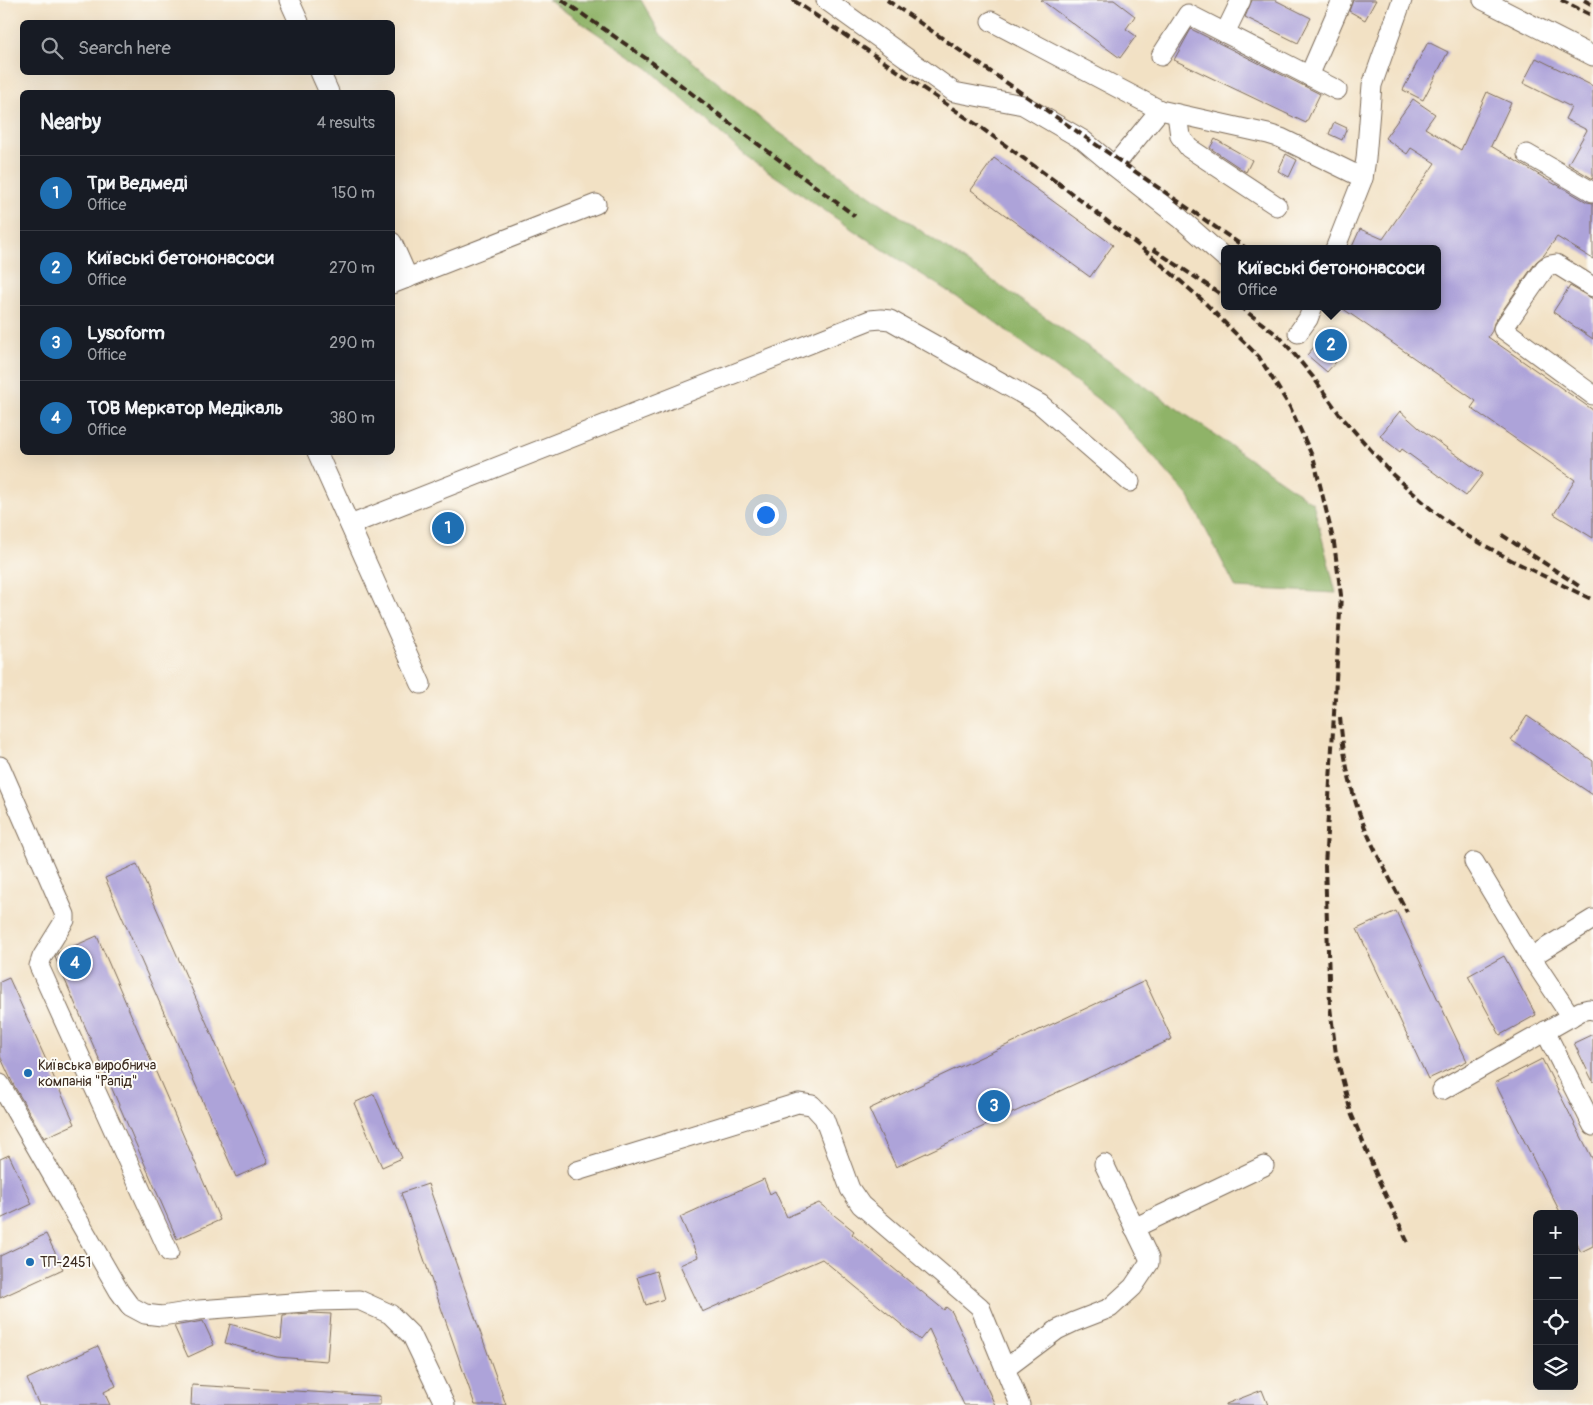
<!DOCTYPE html>
<meta charset="utf-8">
<style>
:root{--surface:#171b24;--page:#20242c;--text:#f1f3f6;--muted:#9ea1a6;--line:#363941;--accent:#1f6fb2}
body{margin:0;font-family:Pangolin,sans-serif;background:var(--page);color:var(--text)}
.controls{position:absolute;right:15px;bottom:15px;display:grid;overflow:hidden;border-radius:8px;box-shadow:0 5px 20px #0002}
.controls button{width:45px;height:45px;display:grid;place-items:center;padding:0;border:0;border-bottom:1px solid var(--line);background:var(--surface);color:var(--text);font:25px sans-serif}
.you{position:absolute;left:765px;top:514px;width:18px;height:18px;margin:-12px;border:4px solid #fff;border-radius:50%;background:#1a73e8;box-shadow:0 0 0 8px #1a73e833}
.badge{display:grid;place-items:center;width:32px;height:32px;border-radius:50%;background:var(--accent);color:#fff;font-size:16px;font-weight:700}
.pin{position:absolute;translate:-50% -50%;border:2px solid #fff;box-shadow:0 1px 5px #0006}
.popup{position:absolute;left:1221px;top:245px;width:220px;height:65px;box-sizing:border-box;display:grid;place-content:center;border-radius:8px;background:var(--surface);filter:drop-shadow(0 1px 4px #0005);font-size:16px;white-space:nowrap;color:var(--muted)}
.popup b{font-size:19px;color:var(--text)}
.popup::after{content:'';position:absolute;left:50%;top:100%;margin-left:-10px;border:10px solid transparent;border-top-color:var(--surface)}
.list{margin:0;padding:0;list-style:none}
h2{display:flex;justify-content:space-between;align-items:center;height:65px;margin:0;padding:0 20px;font-size:21px}
h2 small{font-size:16px;font-weight:400;color:var(--muted)}
.list li{display:grid;grid-template-columns:32px 1fr auto;gap:15px;align-items:center;box-sizing:border-box;height:75px;padding:0 20px;border-top:1px solid var(--line)}
.list b{display:block;font-size:19px;white-space:nowrap}
.list p{margin:0;font-size:16px;white-space:nowrap;color:var(--muted)}
.list em{font-size:16px;font-style:normal;color:var(--muted)}
.icon{flex:none;width:28px;height:28px;fill:none;stroke:currentColor;stroke-width:2;stroke-linecap:round;stroke-linejoin:round}
.map{position:relative;flex:none;width:1593px;height:1405px;overflow:hidden}
.search{position:absolute;background:var(--surface);box-shadow:0 5px 20px #0002;left:20px;top:20px;width:375px;height:55px;display:flex;align-items:center;gap:12px;box-sizing:border-box;padding:0 18px;border-radius:8px;color:var(--muted);font-size:19px}
.panel{position:absolute;background:var(--surface);box-shadow:0 5px 20px #0002;left:20px;top:90px;width:375px;height:365px;border-radius:8px}
.map>svg:first-child{display:block}
.forest{fill:#8fb368;stroke:#656e43}
.building{fill:#ada3d9}
.lines{fill:none;stroke-linecap:round;stroke-linejoin:round}
.minor-casing{stroke:#7b6a58;stroke-width:21}
.minor{stroke:#fff;stroke-width:19}
.rail{stroke:#3b2a1e;stroke-width:4;stroke-dasharray:8 4;stroke-linecap:butt}
.poi-dot{fill:#1f6fb2;stroke:#fdfcf7;stroke-width:2}
.labels{text-anchor:middle;dominant-baseline:central;stroke-width:4;stroke-linejoin:round;paint-order:stroke}
.poi-label{font-size:14px;fill:#3b2a1e;stroke:#fdfcf7;text-anchor:start}
</style>
<div class="map">
<svg width="1593" height="1405" viewBox="0 0 1593 1405">
<rect width="100%" height="100%" fill="#fdfcf7"/>
<filter id="ink" filterUnits="userSpaceOnUse"><feTurbulence type="fractalNoise" baseFrequency=".02" numOctaves="2"/><feDisplacementMap in="SourceGraphic" scale="10" xChannelSelector="R" yChannelSelector="G"/><feConvolveMatrix kernelMatrix="1 2 1 2 8 2 1 2 1" color-interpolation-filters="sRGB"/></filter>
<filter id="wash" filterUnits="userSpaceOnUse"><feTurbulence type="fractalNoise" baseFrequency=".0096" numOctaves="4" result="noise"/><feDisplacementMap in="SourceGraphic" scale="20" xChannelSelector="R" yChannelSelector="G"/><feGaussianBlur stdDeviation="1.12" result="paint"/><feColorMatrix in="noise" values="0 0 0 0 0 0 0 0 0 0 0 0 0 0 0 0 0 1.4 0 .05"/><feComposite in="paint" operator="in"/></filter>
<g filter="url(#wash)">
<rect width="100%" height="100%" fill="#f2e1c4"/>
<path class="forest" d="M548 0H641L661 35 767 124 1313 503 1336 593 1236 588 1189 497 1111 409 991 319 856 232 746 156 648 68Z"/>
<g id="blocks">
<g class="building">
<path d="M1041 0H1114L1135 16 1126 29 1136 36 1120 58Z"/>
<path d="M1252 0H1275L1311 18 1298 43 1245 17Z"/>
<path d="M1353 0H1376L1365 20 1349 11Z"/>
<path d="M1191 29 1320 94 1306 123 1174 60Z"/>
<path d="M1428 42 1448 52 1423 100 1403 90Z"/>
<path d="M1536 58 1593 86V179L1568 164 1587 130 1565 119 1571 107 1523 83Z"/>
<path d="M1487 92 1511 103 1491 146 1556 185V184L1587 202 1593 203V259L1557 237 1544 255 1536 262 1494 323 1492 331 1488 337 1593 410V538L1554 514 1575 480 1471 408 1476 401 1339 306H1437V249H1351L1360 229 1383 239 1435 163 1411 148 1407 154 1385 138 1413 99 1435 114 1425 128 1461 150Z"/>
<path d="M1334 122 1347 128 1342 140 1329 134Z"/>
<path d="M1215 139 1252 160 1246 172 1210 148Z"/>
<path d="M1286 154 1297 160 1289 177 1278 171Z"/>
<path d="M994 158 1113 245 1090 277 971 190Z"/>
<path d="M1570 286 1593 299V339L1553 312Z"/>
<path d="M1322 338 1342 355 1327 372 1307 355Z"/>
<path d="M1400 411 1419 428 1483 474 1466 496 1402 449 1400 452 1380 436Z"/>
<path d="M1527 716 1593 761V795L1511 740Z"/>
<path d="M137 864 268 1163 236 1177 105 878Z"/>
<path d="M1396 911 1467 1061 1428 1079 1357 929Z"/>
<path d="M97 936 220 1220 177 1239 55 957 58 953Z"/>
<path d="M1504 956 1536 1015 1500 1035 1468 976Z"/>
<path d="M9 978 75 1124 44 1138 13 1084 0 1056V982Z"/>
<path d="M1145 981 1172 1039 896 1167 869 1109Z"/>
<path d="M1593 1034V1082L1574 1043Z"/>
<path d="M1542 1059 1593 1160V1246L1581 1252 1574 1239V1214H1561L1495 1083Z"/>
<path d="M374 1094 402 1158 382 1167 354 1103Z"/>
<path d="M9 1155 32 1204 0 1219V1159Z"/>
<path d="M764 1179 770 1194 775 1191 787 1217 819 1203 854 1231 852 1234 944 1310 946 1307 952 1312 995 1405H964L929 1329 920 1340 822 1259 702 1312 680 1265 698 1257 680 1217Z"/>
<path d="M428 1184 506 1405H475L401 1193Z"/>
<path d="M46 1234 63 1269 0 1298V1256Z"/>
<path d="M656 1271 664 1299 646 1305 637 1277Z"/>
<path d="M310 1313 331 1314 327 1361 277 1357 225 1343 230 1324 281 1339 283 1315Z"/>
<path d="M203 1321 214 1345 188 1357 174 1326Z"/>
<path d="M98 1346 116 1386 104 1392 110 1405H39L27 1379Z"/>
<path d="M192 1385 380 1396V1405H191Z"/>
<path d="M1262 1390 1268 1405H1226V1404Z"/>
</g>
</g>
</g>
<g filter="url(#ink)">
<use href="#blocks" fill-opacity="0" stroke="#7b6a58" stroke-width="1"/>
<g class="lines">
<g class="minor-casing">
<g id="minor">
<path d="M289 0 299 22"/>
<path d="M826 0 954 92 1023 105 1083 140 1114 166 1180 218 1225 258"/>
<path d="M1483 0 1593 56"/>
<path d="M991 21 1160 110 1268 134 1281 138 1363 178"/>
<path d="M1225 33 1241 0"/>
<path d="M1161 56 1188 14 1337 90"/>
<path d="M320 72 329 92"/>
<path d="M1309 76 1342 0"/>
<path d="M1177 114 1180 136 1189 148 1277 206"/>
<path d="M1527 154 1593 192"/>
<path d="M1114 166 1160 110"/>
<path d="M392 242 408 278"/>
<path d="M1335 249 1363 178 1366 159 1372 85 1402 0"/>
<path d="M392 284 596 204"/>
<path d="M1593 287 1556 264 1550 265 1545 268 1503 329 1593 395"/>
<path d="M1298 333 1308 319 1313 306"/>
<path d="M317 452 421 684"/>
<path d="M350 525 870 320 881 319 890 320 1040 404 1130 482"/>
<path d="M0 766 65 915V920L42 957 39 966 169 1252"/>
<path d="M1474 862 1531 957 1571 1017"/>
<path d="M1531 957 1593 919"/>
<path d="M1545 1031 1593 1126"/>
<path d="M0 1084 119 1291 130 1306 145 1314 162 1316 199 1310 318 1301 359 1300 390 1314 412 1336 445 1405"/>
<path d="M1442 1090 1581 1011 1589 1009 1593 1010"/>
<path d="M577 1171 798 1103 812 1105 824 1118 850 1189 861 1205 980 1307 1020 1405"/>
<path d="M1134 1228 1264 1166"/>
<path d="M1005 1369 1057 1330 1074 1322 1110 1308 1133 1287 1149 1263V1258L1104 1164"/>
</g>
</g>
<use href="#minor" class="minor"/>
<g class="rail">
<path d="M562 0 654 64 727 121 855 216"/>
<path d="M793 0 977 125 1062 186"/>
<path d="M887 0 1247 249"/>
<path d="M1561 0 1593 16"/>
<path d="M1584 0 1593 5"/>
<path d="M1057 182 1148 253 1201 299 1259 357 1290 407 1314 460 1334 543 1341 595 1325 866 1330 1007 1336 1054 1351 1113 1379 1181 1409 1245"/>
<path d="M1153 249 1225 297"/>
<path d="M1239 306 1280 337 1313 377 1340 415 1393 475 1431 509 1464 534 1511 560 1593 600"/>
<path d="M1502 535 1582 588"/>
<path d="M1340 717C1342 742 1346 768 1353 793 1364 835 1388 874 1407 912"/>
</g>
</g>
</g>
<g class="poi-dot">
<circle cx="28" cy="1073" r="5"/>
<circle cx="30" cy="1262" r="5"/>
</g>
<g class="labels">
<g class="poi-label">
<text x="38" y="1065">Київська виробнича<tspan x="38" dy="16">компанія "Рапід"</tspan></text>
<text x="40" y="1262">ТП-2451</text>
</g>
</g>
</svg>
<div class="controls">
<button>+</button>
<button>−</button>
<button><svg class="icon" aria-label="locate" viewBox="0 0 24 24"><circle cx="12" cy="12" r="6"/><path d="M12 2v4M12 18v4M2 12h4M18 12h4"/></svg></button>
<button><svg class="icon" aria-label="layers" viewBox="0 0 24 24"><path d="M12 4l9 5-9 5-9-5zM3 14l9 5 9-5"/></svg></button>
</div>
<div class="you"></div>
<div class="pin badge" style="left:448px;top:528px">1</div>
<div class="pin badge" style="left:1331px;top:345px">2</div>
<div class="popup"><b>Київські бетононасоси</b>Office</div>
<div class="pin badge" style="left:994px;top:1106px">3</div>
<div class="pin badge" style="left:75px;top:963px">4</div>
<div class="search"><svg class="icon" aria-label="search" viewBox="0 0 24 24"><circle cx="10" cy="10" r="6"/><path d="M15 15l6 6"/></svg>Search here</div>
<section class="panel">
<h2>Nearby<small>4 results</small></h2>
<ul class="list">
<li><span class="badge">1</span><div><b>Три Ведмеді</b><p>Office</p></div><em>150 m</em></li>
<li><span class="badge">2</span><div><b>Київські бетононасоси</b><p>Office</p></div><em>270 m</em></li>
<li><span class="badge">3</span><div><b>Lysoform</b><p>Office</p></div><em>290 m</em></li>
<li><span class="badge">4</span><div><b>ТОВ Меркатор Медікаль</b><p>Office</p></div><em>380 m</em></li>
</ul>
</section>
</div>
